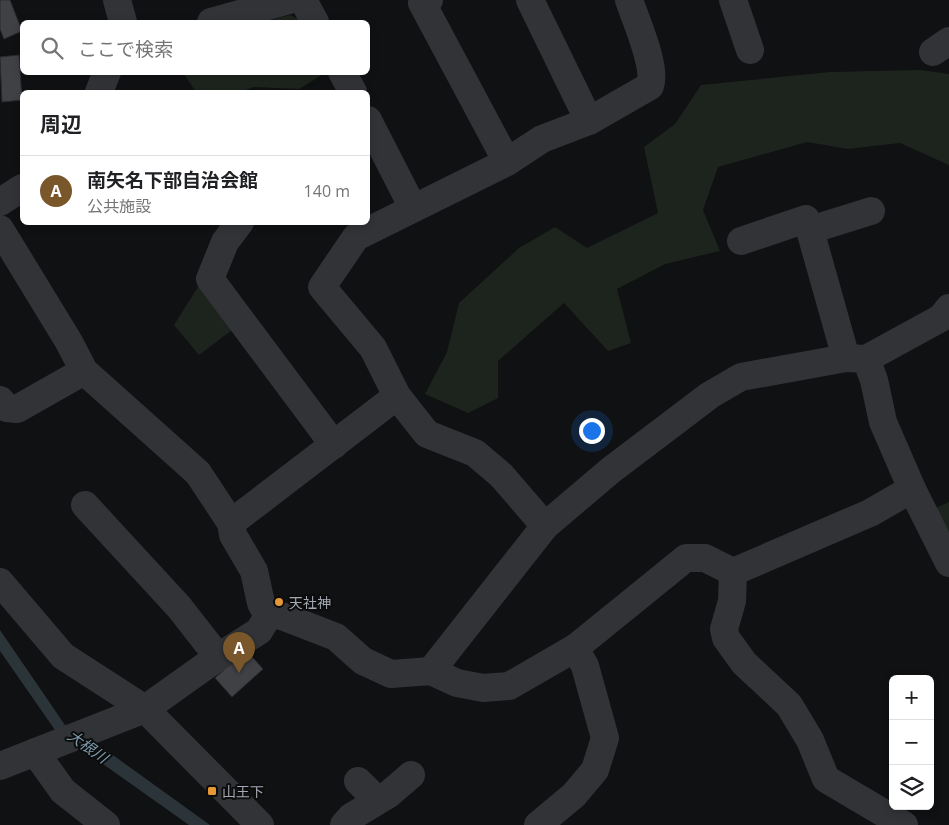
<!DOCTYPE html>
<html lang="ja">
<meta charset="utf-8">
<style>
:root{--surface:#fff;--page:#f2f2f2;--text:#202124;--muted:#757577;--line:#e0e0e0;--accent:#79572b}
body{margin:0;font-family:"Open Sans","Noto Sans JP",sans-serif;background:var(--page);color:var(--text)}
.controls{position:absolute;right:15px;bottom:15px;display:grid;overflow:hidden;border-radius:8px;box-shadow:0 2px 8px #0003}
.controls button{width:45px;height:45px;display:grid;place-items:center;padding:0;border:0;border-bottom:1px solid var(--line);background:var(--surface);color:var(--text);font:25px sans-serif}
.you{position:absolute;left:591px;top:430px;width:18px;height:18px;margin:-12px;border:4px solid #fff;border-radius:50%;background:#1a73e8;box-shadow:0 0 0 8px #1a73e833}
.badge{display:grid;place-items:center;width:32px;height:32px;border-radius:50%;background:var(--accent);color:#fff;font-size:16px;font-weight:700}
.pin{position:absolute;translate:-50% -41px;filter:drop-shadow(0 1px 2px #0008)}
.pin::after{content:'';position:absolute;top:26px;width:18px;height:15px;background:inherit;clip-path:polygon(0 0,100% 0,50% 100%)}
.list{margin:0;padding:0;list-style:none}
h2{display:flex;justify-content:space-between;align-items:center;height:65px;margin:0;padding:0 20px;font-size:21px}
h2 small{font-size:16px;font-weight:400;color:var(--muted)}
.list li{display:grid;grid-template-columns:32px 1fr auto;gap:15px;align-items:center;box-sizing:border-box;height:70px;padding:0 20px;border-top:1px solid var(--line)}
.list b{display:block;font-size:19px;white-space:nowrap}
.list p{margin:0;font-size:16px;white-space:nowrap;color:var(--muted)}
.list em{font-size:16px;font-style:normal;color:var(--muted)}
.icon{flex:none;width:28px;height:28px;fill:none;stroke:currentColor;stroke-width:2;stroke-linecap:round;stroke-linejoin:round}
.map{position:relative;flex:none;width:949px;height:825px;overflow:hidden}
.search{position:absolute;background:var(--surface);box-shadow:0 2px 8px #0003;left:20px;top:20px;width:350px;height:55px;display:flex;align-items:center;gap:12px;box-sizing:border-box;padding:0 18px;border-radius:8px;color:var(--muted);font-size:19px}
.panel{position:absolute;background:var(--surface);box-shadow:0 2px 8px #0003;left:20px;top:90px;width:350px;height:135px;border-radius:8px}
.map>svg:first-child{display:block}
.green{fill:#1d241d}
.water{fill:#2b3439}
.building{fill:#404145;stroke:#2b2b2e}
.lines{fill:none;stroke-linecap:round;stroke-linejoin:round}
.minor{stroke:#323337;stroke-width:28}
.poi-dot{fill:#e69834;stroke:#0c0c0d;stroke-width:2}
.labels{text-anchor:middle;dominant-baseline:central;stroke-width:4;stroke-linejoin:round;paint-order:stroke}
.poi-label{font-size:14px;fill:#a2a9b2;stroke:#0c0c0d;text-anchor:start}
.water-label{font-size:15px;font-style:italic;fill:#7b9aac;stroke:#0c0c0d}
</style>
<div class="map">
<svg width="949" height="825" viewBox="0 0 949 825">
<rect width="100%" height="100%" fill="#101112"/>
<g class="green">
<path d="M290 15 305 22H264Z"/>
<path d="M921 70 949 74V165L900 143 848 149 807 142 718 167 703 210 720 251 665 264 617 289 631 343 608 351 564 303 498 361V398L468 413 425 394 447 352 459 303 519 248 555 227 587 248 658 213 644 147 675 124 701 85 830 72Z"/>
<path d="M183 73H325L299 89 253 87 241 92H196Z"/>
<path d="M203 279 236 327 199 355 174 325Z"/>
<path d="M949 502V545L935 508Z"/>
</g>
<path class="water" d="M0 630 65 725 92 740 210 825H189L55 730 0 651Z"/>
<g class="building">
<path d="M0 0H10L22 31 4 39 0 29Z"/>
<path d="M19 55 22 100 2 102 0 57Z"/>
<path d="M246 650 263 669 232 697 215 678Z"/>
</g>
<g class="lines">
<g class="minor">
<path d="M117 0 123 22"/>
<path d="M303 0 315 22"/>
<path d="M429 0 422 3 507 162"/>
<path d="M530 0 589 121"/>
<path d="M733 0 750 50"/>
<path d="M211 22 289 0"/>
<path d="M933 52 949 41"/>
<path d="M342 72 353 92"/>
<path d="M99 92 107 72"/>
<path d="M368 120 413 208"/>
<path d="M0 202 22 188"/>
<path d="M240 222 225 242 210 279 334 445"/>
<path d="M0 229 69 342 84 371 198 473 231 523 233 535 254 571 261 603 268 616"/>
<path d="M741 241 806 219 810 230"/>
<path d="M846 358 810 230 871 211"/>
<path d="M866 359 941 318 949 308"/>
<path d="M0 400 7 408 17 409 84 371"/>
<path d="M85 505 179 607 218 657"/>
<path d="M231 523 397 396"/>
<path d="M545 526 501 475 475 453 427 434 397 396 373 348 322 287 356 237 507 162 542 139 589 121 650 86C657 67 636 21 629 0"/>
<path d="M733 572 732 601 724 629 726 638 744 663 789 705 810 740 826 779 904 825"/>
<path d="M733 572 870 513 912 489"/>
<path d="M0 582 63 656 145 709 260 825"/>
<path d="M431 671 545 526 611 470 710 395 741 377 846 358 866 359 874 380 883 422 912 489 949 563"/>
<path d="M35 752 63 791 106 825"/>
<path d="M0 766 145 709 218 657 259 631 268 616 279 615 336 637 363 661 391 674 431 671 457 683 483 688 509 686 575 648 686 558H705L733 572"/>
<path d="M358 781 376 799"/>
<path d="M344 825 351 817 389 794 411 775"/>
<path d="M538 825 574 795 595 770 605 738 585 666 575 648"/>
</g>
</g>
<g class="poi-dot">
<circle cx="279" cy="602" r="5"/>
<rect x="207" y="786" width="10" height="10" rx="2.5"/>
</g>
<g class="labels">
<g class="poi-label">
<text x="289" y="602">天社神</text>
<text x="222" y="791">山王下</text>
</g>
<g class="water-label">
<text transform="translate(88 746) rotate(35)">大根川</text>
</g>
</g>
</svg>
<div class="controls">
<button>+</button>
<button>−</button>
<button><svg class="icon" aria-label="layers" viewBox="0 0 24 24"><path d="M12 4l9 5-9 5-9-5zM3 14l9 5 9-5"/></svg></button>
</div>
<div class="you"></div>
<div class="pin badge" style="left:239px;top:673px">A</div>
<div class="search"><svg class="icon" aria-label="search" viewBox="0 0 24 24"><circle cx="10" cy="10" r="6"/><path d="M15 15l6 6"/></svg>ここで検索</div>
<section class="panel">
<h2>周辺<small></small></h2>
<ul class="list">
<li><span class="badge">A</span><div><b>南矢名下部自治会館</b><p>公共施設</p></div><em>140 m</em></li>
</ul>
</section>
</div>
